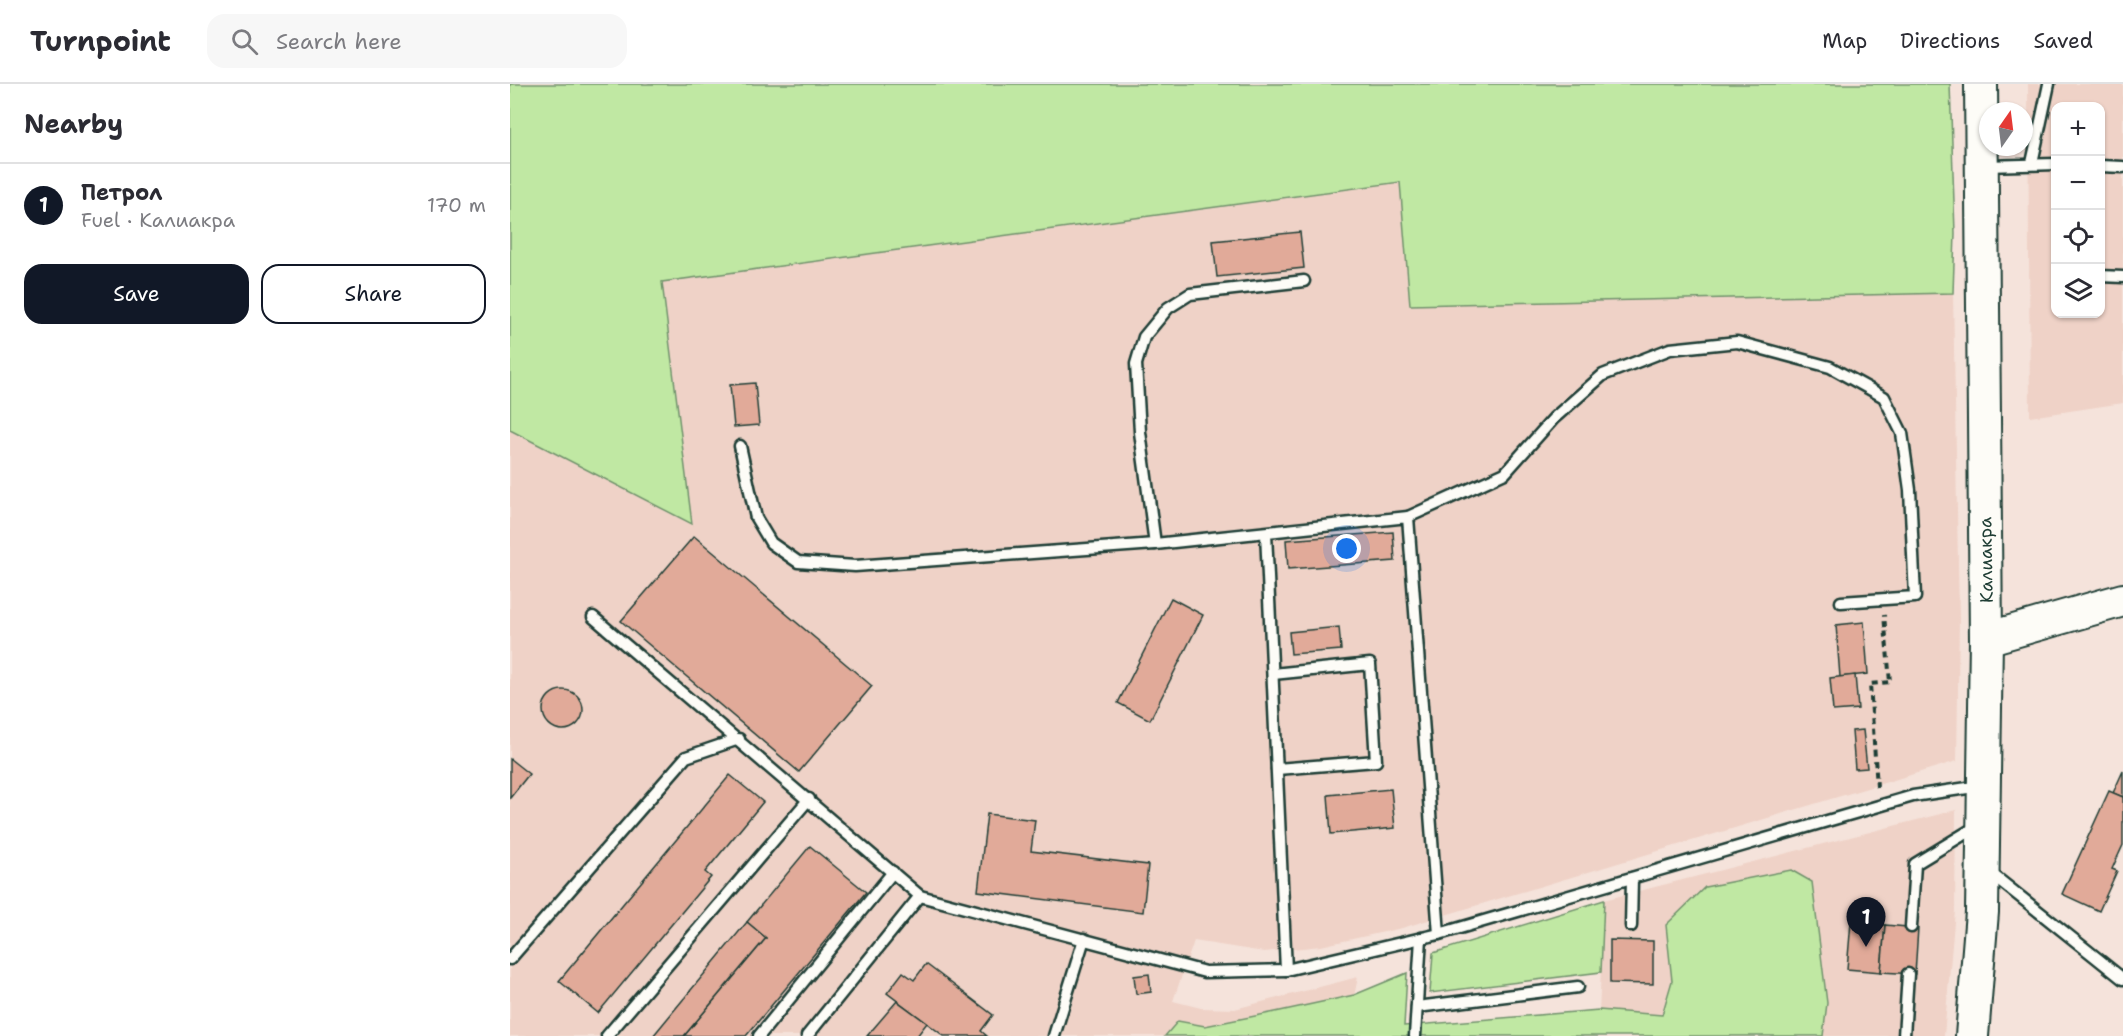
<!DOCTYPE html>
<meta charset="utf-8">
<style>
:root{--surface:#fff;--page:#f7f7f7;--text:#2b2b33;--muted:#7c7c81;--line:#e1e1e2;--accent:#111827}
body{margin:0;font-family:"Shantell Sans",sans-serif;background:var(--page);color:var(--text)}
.controls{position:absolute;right:18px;top:18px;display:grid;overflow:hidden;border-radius:12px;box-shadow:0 2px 4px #0004}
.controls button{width:54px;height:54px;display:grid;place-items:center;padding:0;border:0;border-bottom:2px solid var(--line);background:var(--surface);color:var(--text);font:30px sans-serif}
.compass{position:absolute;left:1469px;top:18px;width:54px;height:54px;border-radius:50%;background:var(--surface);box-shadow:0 2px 4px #0004;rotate:14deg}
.you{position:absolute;left:837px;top:465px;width:21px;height:21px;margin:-15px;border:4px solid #fff;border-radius:50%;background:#1a73e8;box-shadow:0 0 0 9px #1a73e833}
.badge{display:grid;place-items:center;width:39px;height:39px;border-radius:50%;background:var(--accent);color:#fff;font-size:20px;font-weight:700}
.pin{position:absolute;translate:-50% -50px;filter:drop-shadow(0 2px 3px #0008)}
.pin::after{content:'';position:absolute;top:32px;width:21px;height:18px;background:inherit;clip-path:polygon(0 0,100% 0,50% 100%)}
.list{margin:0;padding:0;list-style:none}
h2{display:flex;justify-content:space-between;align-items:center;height:78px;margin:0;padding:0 24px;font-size:26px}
h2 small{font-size:20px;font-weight:400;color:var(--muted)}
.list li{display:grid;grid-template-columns:39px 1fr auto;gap:18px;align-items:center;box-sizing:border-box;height:84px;padding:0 24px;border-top:2px solid var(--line)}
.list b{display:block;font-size:22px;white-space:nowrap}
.list p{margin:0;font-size:20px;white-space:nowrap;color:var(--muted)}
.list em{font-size:20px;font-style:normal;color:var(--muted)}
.actions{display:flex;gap:12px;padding:18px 24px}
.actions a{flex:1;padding:14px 0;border:2px solid var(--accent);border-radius:18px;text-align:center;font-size:21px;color:var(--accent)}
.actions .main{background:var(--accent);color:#fff}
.icon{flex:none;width:33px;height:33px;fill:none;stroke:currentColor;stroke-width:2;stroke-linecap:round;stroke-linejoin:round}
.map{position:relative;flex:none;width:1613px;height:952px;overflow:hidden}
header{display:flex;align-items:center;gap:36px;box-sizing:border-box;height:84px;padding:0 30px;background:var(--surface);border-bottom:2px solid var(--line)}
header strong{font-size:28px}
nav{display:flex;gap:33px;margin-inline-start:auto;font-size:21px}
.search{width:420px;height:54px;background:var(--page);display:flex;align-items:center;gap:15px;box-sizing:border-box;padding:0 21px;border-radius:18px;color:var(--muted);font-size:22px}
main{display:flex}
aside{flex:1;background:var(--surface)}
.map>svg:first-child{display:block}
.built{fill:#efd2c7;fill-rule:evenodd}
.green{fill:#c0e8a3;stroke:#70926c;stroke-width:1.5}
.building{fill:#e1aa99;stroke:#1f3d34;stroke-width:1.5}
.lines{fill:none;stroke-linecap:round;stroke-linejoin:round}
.lane-casing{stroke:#1f3d34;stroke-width:15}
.secondary-casing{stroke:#1f3d34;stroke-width:36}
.path{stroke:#1f3d34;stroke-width:4;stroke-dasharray:6 4.5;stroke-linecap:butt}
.lane{stroke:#fdfcf7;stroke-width:10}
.secondary{stroke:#fdfcf7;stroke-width:32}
.labels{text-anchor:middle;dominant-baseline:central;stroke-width:4.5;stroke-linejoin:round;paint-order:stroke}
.street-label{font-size:18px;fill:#1f3d34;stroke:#fdfcf7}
</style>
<header>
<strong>Turnpoint</strong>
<div class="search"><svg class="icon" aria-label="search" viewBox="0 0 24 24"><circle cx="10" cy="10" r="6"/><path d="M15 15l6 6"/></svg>Search here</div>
<nav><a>Map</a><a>Directions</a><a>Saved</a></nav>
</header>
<main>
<aside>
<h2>Nearby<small></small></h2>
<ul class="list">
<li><span class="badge">1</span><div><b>Петрол</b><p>Fuel · Калиакра</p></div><em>170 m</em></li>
</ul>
<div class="actions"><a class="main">Save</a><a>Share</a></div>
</aside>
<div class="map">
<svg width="1613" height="952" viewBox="0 0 1613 952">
<rect width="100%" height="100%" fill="#f5e3db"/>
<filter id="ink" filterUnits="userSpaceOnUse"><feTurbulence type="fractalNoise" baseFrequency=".0167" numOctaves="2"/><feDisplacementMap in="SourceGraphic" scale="12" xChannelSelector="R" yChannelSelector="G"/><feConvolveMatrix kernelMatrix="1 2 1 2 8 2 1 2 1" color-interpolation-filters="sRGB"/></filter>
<g filter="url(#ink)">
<g class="built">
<path d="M1518 0H1613V319L1520 333ZM1546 22H1590V230H1546Z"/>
<path d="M890 98 901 221 1443 209 1449 534 1447 677 892 844 811 862 754 868 684 857 663 917 691 924 725 925 848 893 836 952H0V346L181 439 152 198Z"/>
<path d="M1446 726 1445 827 1434 952H1088L1094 816Z"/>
</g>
<g class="green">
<path d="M0 0H1440L1445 149 1443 209 900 221 890 98 152 198 182 440 0 346Z"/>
<path d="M1281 786 1302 798 1317 919 1313 952H655L668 937 695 942 770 927 844 911 897 889 894 942 1089 926 1152 931 1162 897 1156 841 1195 803Z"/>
<path d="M1094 816 1091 888 920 909 923 869Z"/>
</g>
<g class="building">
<path d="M790 148 794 184 707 193 703 157Z"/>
<path d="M245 299 249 341 224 343 220 301Z"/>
<path d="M883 448 885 477 778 485 776 456Z"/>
<path d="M184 452 362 602 289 688 111 537Z"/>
<path d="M661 514 693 531 640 636 608 619Z"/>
<path d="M1354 538 1358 590 1330 593 1326 541Z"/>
<path d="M829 543 831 566 781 570 779 548Z"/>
<path d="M1345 591 1348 625 1323 627 1320 594Z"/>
<circle cx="53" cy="626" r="20"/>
<path d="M1353 646 1357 684 1345 685 1342 647Z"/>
<path d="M0 675 19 690 0 714Z"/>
<path d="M1613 687V713L1603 709Z"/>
<path d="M220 691 253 718 195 788 201 793 88 929 49 897Z"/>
<path d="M881 705 885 744 821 750 818 711Z"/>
<path d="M1599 707 1613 713V761L1602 785 1607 787 1589 827 1552 810Z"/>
<path d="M477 730 525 736 521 767 638 781 633 828 468 807Z"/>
<path d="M300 762 356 808 236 952H174L256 854 237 838Z"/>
<path d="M237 838 256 854 174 952H143Z"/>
<path d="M1341 838 1375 841 1371 888 1337 885Z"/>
<path d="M1375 841 1408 844 1405 890 1371 888Z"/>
<path d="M1100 856 1143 857V900L1100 899Z"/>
<path d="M416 880 483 931 471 947 477 952H434L377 909 393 888 404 896Z"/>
<path d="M639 890 641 908 626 910 624 892Z"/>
<path d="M387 917 417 939 407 952H357Z"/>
</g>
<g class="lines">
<g class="lane-casing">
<g id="lane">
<path d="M1522 79 1539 0"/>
<path d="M1475 82 1546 80"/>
<path d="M1590 82 1613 83"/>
<path d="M1590 192 1613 193"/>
<path d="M794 197 680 210 658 224 634 253 626 280 630 348 645 460 898 433 929 850"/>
<path d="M230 362 246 434 261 459 288 478 345 482 645 460"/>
<path d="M898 433 995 389 1044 334 1093 291 1160 265 1227 258 1320 283 1374 313 1392 349 1400 406 1405 513 1331 518"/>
<path d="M756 449 776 886"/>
<path d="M83 533 410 812 695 888 776 886 929 850 1403 712 1471 702"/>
<path d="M763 590 860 580 866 677 767 685"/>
<path d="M1478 787 1613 895"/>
<path d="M1121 842 1122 794"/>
<path d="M1401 843 1405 780 1469 741"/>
<path d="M0 875 176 673 229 655"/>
<path d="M907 923 1068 903"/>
<path d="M97 952 299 715"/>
<path d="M249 952 383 788"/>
<path d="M297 952 410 812"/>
<path d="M544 952 574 855"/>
<path d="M905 952 911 854"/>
<path d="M1394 952 1398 890"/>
</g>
</g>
<g class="secondary-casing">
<g id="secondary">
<path d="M1476 555 1613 516"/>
<path d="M1462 952 1472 828 1476 555 1471 0"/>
</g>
</g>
<path class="path" d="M1367 703 1360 600 1380 598 1374 531"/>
<use href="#lane" class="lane"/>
<use href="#secondary" class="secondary"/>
</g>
</g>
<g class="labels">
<g class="street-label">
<text transform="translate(1476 476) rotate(-91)">Калиакра</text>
</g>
</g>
</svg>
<div class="controls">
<button>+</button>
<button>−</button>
<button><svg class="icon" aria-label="locate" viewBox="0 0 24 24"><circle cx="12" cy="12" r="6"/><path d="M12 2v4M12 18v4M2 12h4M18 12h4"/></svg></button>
<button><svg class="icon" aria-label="layers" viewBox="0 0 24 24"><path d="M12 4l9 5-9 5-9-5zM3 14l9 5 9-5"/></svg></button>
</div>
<svg class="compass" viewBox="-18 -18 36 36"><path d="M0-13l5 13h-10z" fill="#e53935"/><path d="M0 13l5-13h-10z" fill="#7c7c81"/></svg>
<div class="you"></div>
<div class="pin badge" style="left:1356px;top:863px">1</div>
</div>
</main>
